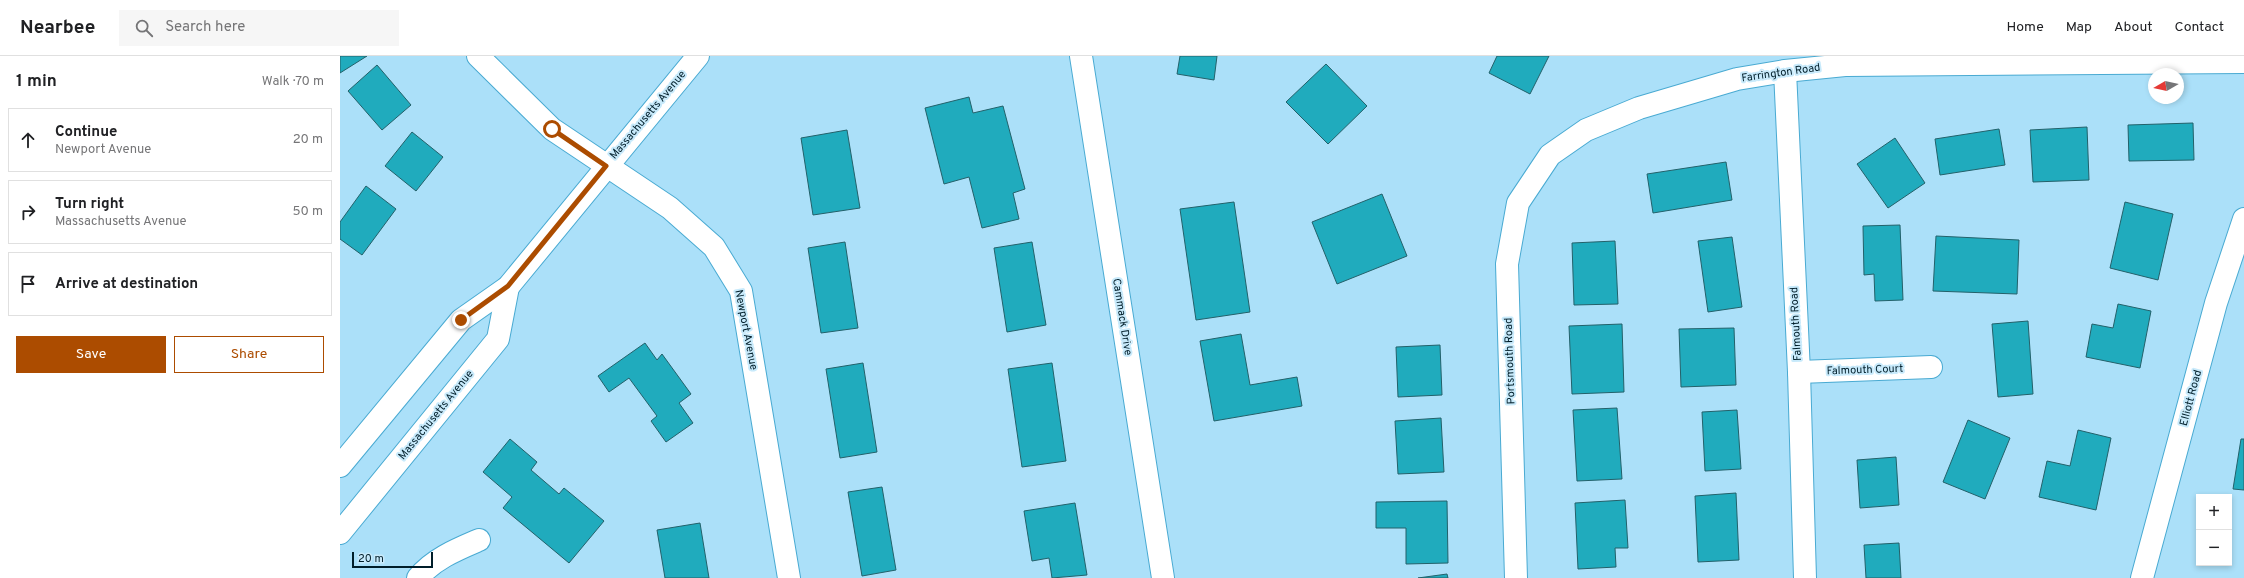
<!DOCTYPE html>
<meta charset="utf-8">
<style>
:root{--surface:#fff;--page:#f6f6f6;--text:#202124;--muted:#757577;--line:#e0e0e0;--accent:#ac4c00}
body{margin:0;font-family:Overpass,sans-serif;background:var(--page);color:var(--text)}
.controls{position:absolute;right:12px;bottom:12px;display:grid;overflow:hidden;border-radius:0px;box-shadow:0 2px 6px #0003}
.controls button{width:36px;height:36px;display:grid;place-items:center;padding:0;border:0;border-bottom:1px solid var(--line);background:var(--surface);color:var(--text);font:20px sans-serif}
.compass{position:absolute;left:1808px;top:12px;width:36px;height:36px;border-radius:50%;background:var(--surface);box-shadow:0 2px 6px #0003;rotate:261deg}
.scale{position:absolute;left:12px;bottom:10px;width:81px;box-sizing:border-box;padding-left:4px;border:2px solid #001e2a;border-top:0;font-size:11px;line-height:14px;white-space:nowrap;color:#001e2a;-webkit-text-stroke:3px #c8eafb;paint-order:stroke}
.stop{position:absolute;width:12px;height:12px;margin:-9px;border:3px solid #ac4c00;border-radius:50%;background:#fff}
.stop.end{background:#ac4c00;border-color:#fff;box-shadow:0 1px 4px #0008}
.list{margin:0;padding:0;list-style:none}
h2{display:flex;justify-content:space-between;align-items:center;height:52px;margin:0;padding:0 16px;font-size:17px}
h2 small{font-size:13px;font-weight:400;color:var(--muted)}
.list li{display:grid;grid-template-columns:26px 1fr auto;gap:12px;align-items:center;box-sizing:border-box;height:64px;margin:0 8px 8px;padding:0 8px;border:1px solid var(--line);border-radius:0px}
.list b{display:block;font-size:15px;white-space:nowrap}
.list p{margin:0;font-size:13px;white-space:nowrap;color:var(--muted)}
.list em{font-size:13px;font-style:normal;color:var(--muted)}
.actions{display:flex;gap:8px;padding:12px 16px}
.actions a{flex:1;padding:9px 0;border:1px solid var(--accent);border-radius:0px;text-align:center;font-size:14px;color:var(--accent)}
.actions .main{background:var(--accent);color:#fff}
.icon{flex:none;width:22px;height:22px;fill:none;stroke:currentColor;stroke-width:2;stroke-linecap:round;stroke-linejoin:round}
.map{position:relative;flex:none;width:1904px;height:522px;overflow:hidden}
header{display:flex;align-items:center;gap:24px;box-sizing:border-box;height:56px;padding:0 20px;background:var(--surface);border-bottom:1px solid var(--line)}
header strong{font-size:19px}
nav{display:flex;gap:22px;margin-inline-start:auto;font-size:14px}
.search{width:280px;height:36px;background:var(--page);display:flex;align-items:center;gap:10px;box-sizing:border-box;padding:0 14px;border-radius:0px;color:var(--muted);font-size:15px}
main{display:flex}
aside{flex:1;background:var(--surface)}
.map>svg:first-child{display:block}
.building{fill:#20abbd;stroke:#23616a}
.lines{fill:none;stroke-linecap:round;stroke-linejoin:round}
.minor-casing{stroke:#49aad2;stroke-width:24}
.secondary-casing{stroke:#49aad2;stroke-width:24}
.minor{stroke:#fff;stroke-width:22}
.secondary{stroke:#fff;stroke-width:22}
.route{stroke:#ac4c00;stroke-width:5}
.labels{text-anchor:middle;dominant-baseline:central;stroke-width:4;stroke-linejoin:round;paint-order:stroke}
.street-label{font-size:11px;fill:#001e2a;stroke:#c8eafb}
</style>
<header>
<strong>Nearbee</strong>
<div class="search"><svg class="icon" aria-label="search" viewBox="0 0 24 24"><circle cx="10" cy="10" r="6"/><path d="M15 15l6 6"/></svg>Search here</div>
<nav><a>Home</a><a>Map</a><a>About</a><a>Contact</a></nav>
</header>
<main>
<aside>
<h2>1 min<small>Walk · 70 m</small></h2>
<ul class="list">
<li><svg class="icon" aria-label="ahead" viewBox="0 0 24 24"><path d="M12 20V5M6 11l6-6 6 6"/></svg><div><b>Continue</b><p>Newport Avenue</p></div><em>20 m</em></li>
<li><svg class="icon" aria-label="right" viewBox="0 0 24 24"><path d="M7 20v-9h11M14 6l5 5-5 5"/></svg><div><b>Turn right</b><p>Massachusetts Avenue</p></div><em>50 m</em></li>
<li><svg class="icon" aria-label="arrive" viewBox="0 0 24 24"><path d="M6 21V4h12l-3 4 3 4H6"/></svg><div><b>Arrive at destination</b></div></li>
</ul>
<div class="actions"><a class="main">Save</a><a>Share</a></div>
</aside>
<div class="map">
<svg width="1904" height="522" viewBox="0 0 1904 522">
<rect width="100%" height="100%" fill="#abe0f9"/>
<g class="building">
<path d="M0 0H27L0 17Z"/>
<path d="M840 0H877L874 24 837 18Z"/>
<path d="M1157 0H1209L1190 38 1149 17Z"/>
<path d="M986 8 1027 50 988 88 946 46Z"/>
<path d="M37 9 71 49 42 74 8 35Z"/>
<path d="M629 41 633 57 663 50 685 133 673 137 679 163 642 172 629 121 604 128 585 52Z"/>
<path d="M1853 67 1854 104 1789 105 1788 69Z"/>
<path d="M1747 71 1749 124 1693 126 1690 74Z"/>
<path d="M1659 73 1665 109 1600 119 1595 83Z"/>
<path d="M507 74 520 152 473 159 461 82Z"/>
<path d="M72 76 103 101 76 135 45 110Z"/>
<path d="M1555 82 1585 127 1548 152 1517 108Z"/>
<path d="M1386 106 1392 144 1313 157 1307 118Z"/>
<path d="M26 130 56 153 22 199 0 183V166Z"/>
<path d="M1042 138 1067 200 997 228 972 166Z"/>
<path d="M894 146 910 256 856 264 840 153Z"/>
<path d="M1785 146 1833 158 1818 224 1770 212Z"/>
<path d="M1560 169 1563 244 1535 245 1534 218 1524 219 1523 170Z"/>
<path d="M1596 180 1679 184 1677 238 1593 235Z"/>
<path d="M1392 181 1402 251 1368 256 1358 185Z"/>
<path d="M1275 185 1278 248 1234 249 1232 187Z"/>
<path d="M505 186 518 272 481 277 468 192Z"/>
<path d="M692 186 706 269 667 276 654 192Z"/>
<path d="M1778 248 1811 255 1800 312 1746 301 1752 268 1773 272Z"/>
<path d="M1688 265 1693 338 1658 341 1652 268Z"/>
<path d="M1282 268 1284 336 1232 338 1229 270Z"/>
<path d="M1394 272 1396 329 1341 331 1339 273Z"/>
<path d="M901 278 910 329 957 321 962 350 874 365 860 285Z"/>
<path d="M305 287 317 304 322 298 351 338 339 347 353 367 326 386 311 365 317 360 289 322 269 336 258 320Z"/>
<path d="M1100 289 1102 339 1058 341 1056 291Z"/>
<path d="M523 307 537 396 500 402 486 313Z"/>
<path d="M712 307 726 405 682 411 668 313Z"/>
<path d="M1277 352 1282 423 1237 425 1233 354Z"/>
<path d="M1397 354 1401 413 1365 415 1362 356Z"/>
<path d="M1101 362 1104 416 1058 418 1055 365Z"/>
<path d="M1628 364 1670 382 1645 443 1603 426Z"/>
<path d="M1738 374 1771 382 1756 454 1699 441 1707 405 1730 410Z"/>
<path d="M170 383 197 406 191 414 219 438 224 432 264 465 229 507 163 452 172 441 143 416Z"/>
<path d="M1901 383H1904V434L1893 433Z"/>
<path d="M1556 401 1559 449 1520 452 1517 404Z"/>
<path d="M542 431 556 514 522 520 508 436Z"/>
<path d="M1396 437 1399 504 1358 506 1355 440Z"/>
<path d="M1285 444 1288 492H1275L1276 511 1238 513 1235 447Z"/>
<path d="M1107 445 1108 507 1066 508V472H1036V446Z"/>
<path d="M735 447 747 519 712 522 709 502 692 505 684 455Z"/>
<path d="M360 467 369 522H325L317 474Z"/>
<path d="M1559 487 1561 522H1526L1524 489Z"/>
<path d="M1107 518 1108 522H1078Z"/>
</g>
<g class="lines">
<g class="minor-casing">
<g id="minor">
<path d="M138 0 212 73 330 152 374 191 401 235 449 522"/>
<path d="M741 0 823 522"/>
<path d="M1445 15 1459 316 1465 522"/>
<path d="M1459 316 1591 311"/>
<path d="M78 522C93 503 118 493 139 484"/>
<path d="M1176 522 1167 208 1178 147 1210 99 1246 74 1299 52 1397 23 1445 15 1505 9 1904 6"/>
<path d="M1802 522 1876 247 1904 163"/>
</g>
</g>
<g class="secondary-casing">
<g id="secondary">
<path d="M0 410 121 264 168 231 358 0"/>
<path d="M0 477 158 283 168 231"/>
</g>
</g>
<use href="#minor" class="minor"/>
<use href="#secondary" class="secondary"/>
</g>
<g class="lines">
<path class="route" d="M121 264 168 230 266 110 212 73"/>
</g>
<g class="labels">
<g class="street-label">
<text transform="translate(1441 17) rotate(-8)">Farrington Road</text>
<text transform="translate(308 59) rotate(-50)">Massachusetts Avenue</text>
<text transform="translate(782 261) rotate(81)">Cammack Drive</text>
<text transform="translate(1456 268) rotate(-93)">Falmouth Road</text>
<text transform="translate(406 274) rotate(79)">Newport Avenue</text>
<text transform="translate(1170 305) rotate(-92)">Portsmouth Road</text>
<text transform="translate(1525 314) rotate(-2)">Falmouth Court</text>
<text transform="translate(1851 342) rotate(-75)">Elliott Road</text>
<text transform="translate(96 359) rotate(-51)">Massachusetts Avenue</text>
</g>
</g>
</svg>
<div class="controls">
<button>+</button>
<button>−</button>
</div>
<svg class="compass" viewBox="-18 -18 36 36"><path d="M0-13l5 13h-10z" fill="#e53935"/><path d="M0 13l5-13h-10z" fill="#757577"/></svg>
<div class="scale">20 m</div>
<div class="stop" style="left:212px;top:73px"></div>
<div class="stop end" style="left:121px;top:264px"></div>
</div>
</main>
